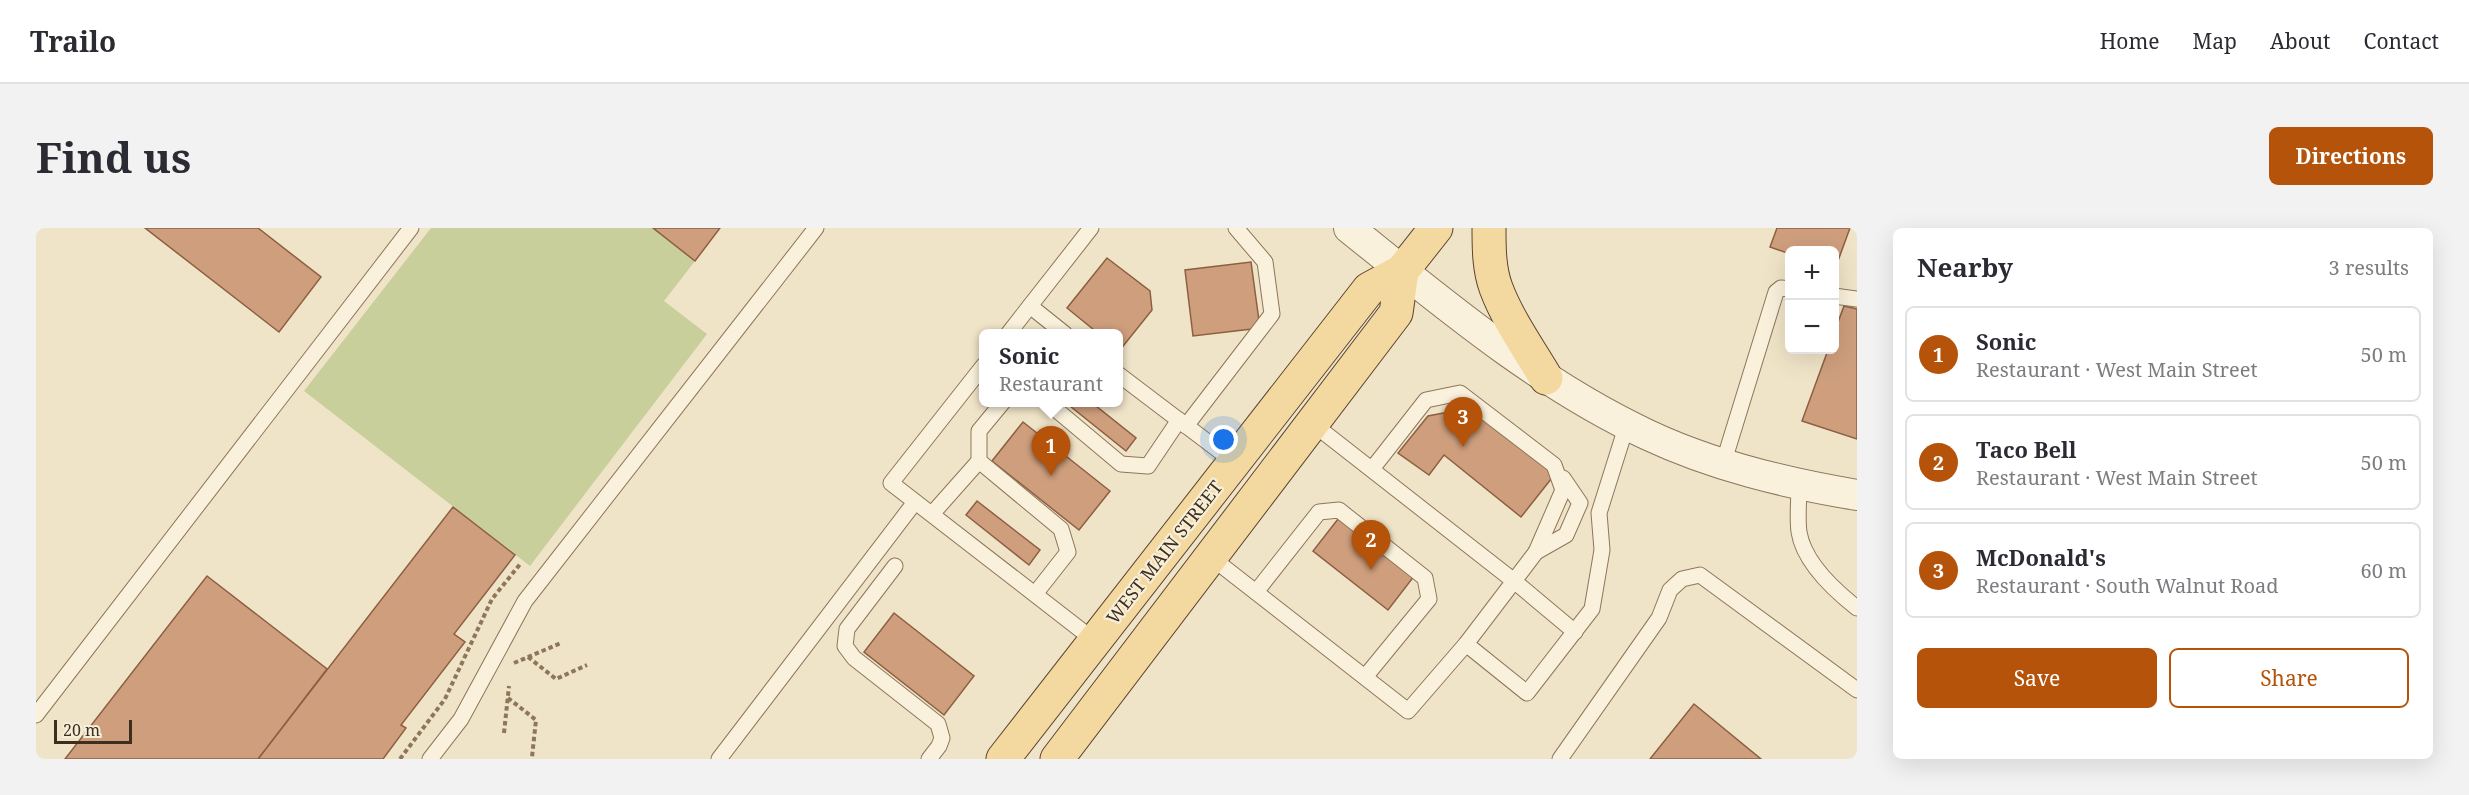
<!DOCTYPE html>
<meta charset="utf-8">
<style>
:root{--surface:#fff;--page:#f2f2f3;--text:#2b2b33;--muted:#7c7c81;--line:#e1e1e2;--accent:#b45309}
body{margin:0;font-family:"Noto Serif",serif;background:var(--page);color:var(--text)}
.controls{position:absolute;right:18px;top:18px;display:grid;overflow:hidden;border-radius:9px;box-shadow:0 6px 24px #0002}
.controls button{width:54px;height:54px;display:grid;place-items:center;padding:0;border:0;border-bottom:2px solid var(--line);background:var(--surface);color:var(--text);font:30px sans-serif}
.scale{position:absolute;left:18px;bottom:15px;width:78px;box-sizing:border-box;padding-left:6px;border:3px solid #3d2e20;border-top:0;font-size:16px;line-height:21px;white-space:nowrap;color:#3d2e20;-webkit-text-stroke:4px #f7eed8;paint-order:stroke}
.you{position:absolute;left:1188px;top:212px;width:21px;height:21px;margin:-15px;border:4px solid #fff;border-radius:50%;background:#1a73e8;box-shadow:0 0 0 9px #1a73e833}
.badge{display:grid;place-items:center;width:39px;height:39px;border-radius:50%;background:var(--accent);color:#fff;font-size:20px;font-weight:700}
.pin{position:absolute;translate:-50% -50px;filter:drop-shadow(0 2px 3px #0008)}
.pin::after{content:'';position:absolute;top:32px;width:21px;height:18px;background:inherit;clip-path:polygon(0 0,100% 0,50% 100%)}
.popup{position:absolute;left:943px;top:101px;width:144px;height:78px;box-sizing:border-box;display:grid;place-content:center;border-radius:9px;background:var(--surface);filter:drop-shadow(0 2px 4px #0005);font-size:20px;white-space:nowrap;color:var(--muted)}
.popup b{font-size:22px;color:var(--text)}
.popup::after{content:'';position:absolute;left:50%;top:100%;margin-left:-12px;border:12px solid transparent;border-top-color:var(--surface)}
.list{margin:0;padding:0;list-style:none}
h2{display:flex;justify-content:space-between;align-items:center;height:78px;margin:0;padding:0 24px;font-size:26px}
h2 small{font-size:20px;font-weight:400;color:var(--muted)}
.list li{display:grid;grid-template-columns:39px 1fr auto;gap:18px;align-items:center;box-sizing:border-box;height:96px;margin:0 12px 12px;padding:0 12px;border:2px solid var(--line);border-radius:9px}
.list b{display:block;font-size:22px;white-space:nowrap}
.list p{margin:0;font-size:20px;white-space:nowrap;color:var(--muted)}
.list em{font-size:20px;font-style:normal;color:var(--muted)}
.actions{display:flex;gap:12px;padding:18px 24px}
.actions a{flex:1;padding:14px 0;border:2px solid var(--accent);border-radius:9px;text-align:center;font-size:21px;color:var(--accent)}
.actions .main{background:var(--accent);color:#fff}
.map{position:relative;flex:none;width:1821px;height:531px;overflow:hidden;border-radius:9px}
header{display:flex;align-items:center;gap:36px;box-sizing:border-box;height:84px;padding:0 30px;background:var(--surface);border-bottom:2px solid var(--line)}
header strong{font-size:28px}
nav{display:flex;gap:33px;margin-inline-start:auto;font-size:21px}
.intro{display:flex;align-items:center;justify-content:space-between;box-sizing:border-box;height:144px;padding:0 36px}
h1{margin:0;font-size:42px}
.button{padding:15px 27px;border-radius:9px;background:var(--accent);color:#fff;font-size:21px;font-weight:700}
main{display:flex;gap:36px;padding:0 36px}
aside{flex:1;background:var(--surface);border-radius:9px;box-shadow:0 6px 24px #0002}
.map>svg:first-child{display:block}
.green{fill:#c9cf9b}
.building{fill:#cf9f7d;stroke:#8d5f41;stroke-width:1.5}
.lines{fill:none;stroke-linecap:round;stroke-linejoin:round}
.lane-casing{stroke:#8d765c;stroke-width:17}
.street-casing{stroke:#8d765c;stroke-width:32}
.primary-casing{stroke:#5b4430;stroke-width:35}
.path{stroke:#8d765c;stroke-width:4;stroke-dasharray:4.5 3;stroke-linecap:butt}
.lane{stroke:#faf1dc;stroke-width:15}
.street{stroke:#faf1dc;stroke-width:30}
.primary{stroke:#f3d9a0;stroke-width:33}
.labels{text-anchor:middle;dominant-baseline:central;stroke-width:4.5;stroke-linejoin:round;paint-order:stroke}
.street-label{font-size:18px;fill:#3d2e20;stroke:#f7eed8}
</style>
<header>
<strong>Trailo</strong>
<nav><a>Home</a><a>Map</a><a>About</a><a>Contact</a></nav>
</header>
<div class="intro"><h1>Find us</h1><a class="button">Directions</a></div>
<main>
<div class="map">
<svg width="1821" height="531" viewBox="0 0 1821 531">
<rect width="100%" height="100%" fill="#f0e4c8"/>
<path class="green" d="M395 0H617L659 33 628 73 671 106 494 338 268 163Z"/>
<g class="building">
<path d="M109 0H222L285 49 243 104Z"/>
<path d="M617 0H684L659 33Z"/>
<path d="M1741 0H1814L1799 41 1798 22H1754V26L1734 19Z"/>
<path d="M1071 30 1114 63 1116 82 1084 122 1082 106H1063L1031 80Z"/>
<path d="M1215 34 1224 100 1157 108 1149 42Z"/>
<path d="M1808 78 1821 81V211L1766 193 1792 122H1798V105Z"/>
<path d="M1029 174H1055L1100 210 1090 223Z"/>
<path d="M1423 182 1449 191 1519 246 1485 289 1408 227 1393 247 1362 225 1392 188Z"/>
<path d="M987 194 1074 263 1043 302 956 233Z"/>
<path d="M941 273 1004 322 993 337 930 287Z"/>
<path d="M417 279 479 327 418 406 429 414 365 497 370 500 347 531H222Z"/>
<path d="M1302 291 1379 347 1352 382 1277 323Z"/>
<path d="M171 348 291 441 222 531H29Z"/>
<path d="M858 385 938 448 908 487 828 424Z"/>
<path d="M1658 476 1725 531H1614Z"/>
</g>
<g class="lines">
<g class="lane-casing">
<g id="lane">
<path d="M1798 68 1821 71"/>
<path d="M994 78 1029 106"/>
<path d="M972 106 1055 0"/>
<path d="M948 137 855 255 1059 413"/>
<path d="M1082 146 1198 234"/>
<path d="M967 174 943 203V233L1025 301 1032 324 999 366"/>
<path d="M1011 174 1085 236 1112 238 1143 192"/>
<path d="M1150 198 1236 86 1229 34 1200 0"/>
<path d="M1687 236 1740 64 1745 60 1754 61"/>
<path d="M1336 241 1390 172 1424 165 1518 237 1527 262 1500 324 1478 353 1539 404"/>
<path d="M1763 257C1763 272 1761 289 1763 304 1768 335 1798 362 1821 380"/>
<path d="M896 286 943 233"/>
<path d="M1500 324 1530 307 1544 275 1527 250"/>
<path d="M1176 330 1372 483 1430 416 1478 353 1276 195"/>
<path d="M859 338 811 401 809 418 818 430 902 496 906 510 903 518 893 531"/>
<path d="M1220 364 1283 284 1303 282 1389 350 1393 371 1329 449"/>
<path d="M1430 416 1491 465 1556 381 1566 322 1563 285 1591 196"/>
<path d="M0 487 375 0"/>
<path d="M394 531 425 491 489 373 780 0"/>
<path d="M683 531 879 274"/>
<path d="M1524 531 1623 390 1634 362 1646 351 1664 347 1821 462"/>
</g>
</g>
<g class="street-casing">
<path id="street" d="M1313 0C1408 76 1501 155 1612 207 1678 238 1749 255 1821 267"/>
</g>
<g class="primary-casing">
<g id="primary">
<path d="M1453 0C1453 20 1453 41 1460 60 1472 92 1493 121 1510 150"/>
<path d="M967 531 1333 61 1366 43 1400 0"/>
<path d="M1021 531 1360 85 1366 43"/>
</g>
</g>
<g class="path">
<path d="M492 429 520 451 551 437"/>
<path d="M478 435 525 415"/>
<path d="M472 470 500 492 496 529"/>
<path d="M468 505 473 458"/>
<path d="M364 531 409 471 456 371 485 335"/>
</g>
<use href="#lane" class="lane"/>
<use href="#street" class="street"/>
<use href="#primary" class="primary"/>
</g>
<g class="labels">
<g class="street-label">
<text transform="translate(1128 324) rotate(-52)">WEST MAIN STREET</text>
</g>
</g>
</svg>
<div class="controls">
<button>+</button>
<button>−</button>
</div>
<div class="scale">20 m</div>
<div class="you"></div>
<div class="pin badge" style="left:1015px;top:248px">1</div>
<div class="popup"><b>Sonic</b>Restaurant</div>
<div class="pin badge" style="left:1335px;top:342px">2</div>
<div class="pin badge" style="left:1427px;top:219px">3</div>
</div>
<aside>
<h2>Nearby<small>3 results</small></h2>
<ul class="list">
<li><span class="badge">1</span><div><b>Sonic</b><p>Restaurant · West Main Street</p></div><em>50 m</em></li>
<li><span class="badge">2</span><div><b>Taco Bell</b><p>Restaurant · West Main Street</p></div><em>50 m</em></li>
<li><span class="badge">3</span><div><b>McDonald's</b><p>Restaurant · South Walnut Road</p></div><em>60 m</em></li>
</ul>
<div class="actions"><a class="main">Save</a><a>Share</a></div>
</aside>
</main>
